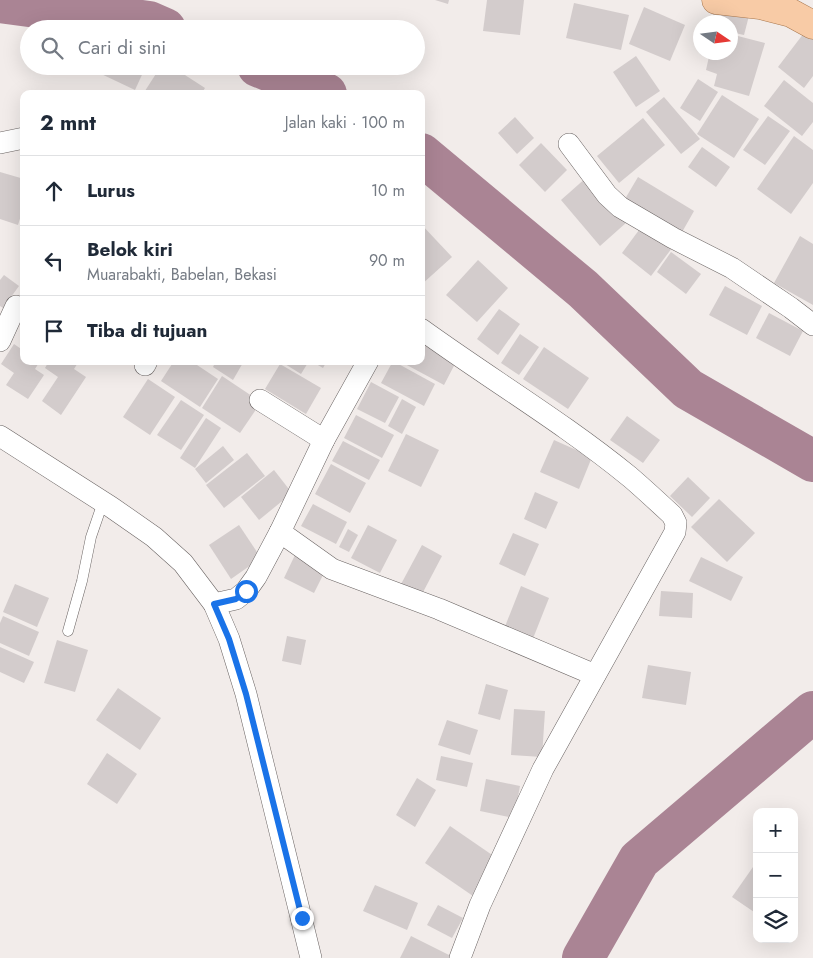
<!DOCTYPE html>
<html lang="id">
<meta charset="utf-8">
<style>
:root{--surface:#fff;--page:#f6f6f7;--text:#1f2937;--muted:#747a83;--line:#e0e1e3}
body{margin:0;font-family:Jost,sans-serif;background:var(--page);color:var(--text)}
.controls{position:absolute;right:15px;bottom:15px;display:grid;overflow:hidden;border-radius:10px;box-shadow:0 5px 20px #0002}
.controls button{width:45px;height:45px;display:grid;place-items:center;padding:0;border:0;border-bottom:1px solid var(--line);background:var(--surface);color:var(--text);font:25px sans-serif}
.compass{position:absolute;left:693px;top:15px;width:45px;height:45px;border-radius:50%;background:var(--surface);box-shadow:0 5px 20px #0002;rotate:103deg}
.stop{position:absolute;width:15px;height:15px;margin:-11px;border:4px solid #1a73e8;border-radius:50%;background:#fff}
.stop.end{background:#1a73e8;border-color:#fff;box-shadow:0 1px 5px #0008}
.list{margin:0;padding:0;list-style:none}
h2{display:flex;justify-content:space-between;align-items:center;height:65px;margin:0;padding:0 20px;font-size:21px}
h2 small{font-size:16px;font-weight:400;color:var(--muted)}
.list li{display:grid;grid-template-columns:32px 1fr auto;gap:15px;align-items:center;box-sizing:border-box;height:70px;padding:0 20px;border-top:1px solid var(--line)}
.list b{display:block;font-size:19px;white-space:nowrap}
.list p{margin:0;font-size:16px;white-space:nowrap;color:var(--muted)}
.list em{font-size:16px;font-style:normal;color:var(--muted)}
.icon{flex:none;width:28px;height:28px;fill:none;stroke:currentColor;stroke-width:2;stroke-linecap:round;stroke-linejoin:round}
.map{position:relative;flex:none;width:813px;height:958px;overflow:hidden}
.search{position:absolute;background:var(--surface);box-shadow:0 5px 20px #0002;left:20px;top:20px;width:405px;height:55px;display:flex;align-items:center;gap:12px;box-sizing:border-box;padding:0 18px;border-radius:28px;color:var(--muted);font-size:19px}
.panel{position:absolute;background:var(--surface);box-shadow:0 5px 20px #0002;left:20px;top:90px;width:405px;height:275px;border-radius:10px}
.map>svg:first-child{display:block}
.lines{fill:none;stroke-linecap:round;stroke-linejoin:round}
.river{stroke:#aa8494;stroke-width:42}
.building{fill:#d3cccc}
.lane-casing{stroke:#6a6463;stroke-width:11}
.street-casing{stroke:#6a6463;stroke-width:22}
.primary-casing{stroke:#a7764d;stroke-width:29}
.lane{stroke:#fff;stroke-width:10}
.street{stroke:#fff;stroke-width:21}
.primary{stroke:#f8cba6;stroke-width:28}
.route{stroke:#1a73e8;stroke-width:6}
</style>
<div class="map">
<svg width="813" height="958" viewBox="0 0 813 958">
<rect width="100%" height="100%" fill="#f2ecea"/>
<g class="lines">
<g class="river">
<path d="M0 2 149 22 165 29"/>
<path d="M258 66 326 94"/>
<path d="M421 154 583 289 688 389 813 461"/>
<path d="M583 958 639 860 813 712"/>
</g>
</g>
<g class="building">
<path d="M435 0H449L448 4Z"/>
<path d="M487 0H524L520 35 483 31Z"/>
<path d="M716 2 750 12 744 35 730 32V22H711Z"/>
<path d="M574 3 629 15 621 50 566 38Z"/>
<path d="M644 7 685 25 670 61 629 44Z"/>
<path d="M807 29 813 34V76L804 88 778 67Z"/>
<path d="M730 34 765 43 749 96 714 86 717 74 706 70 710 52 723 54V52H730Z"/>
<path d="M636 56 660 91 636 107 613 72Z"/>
<path d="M99 66H146L135 90 97 72Z"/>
<path d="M161 66H171L205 88 201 94H143Z"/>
<path d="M698 79 718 92 700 121 680 108Z"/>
<path d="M784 80 813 103V122L802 136 764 106Z"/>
<path d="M722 95 759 119 734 158 697 134Z"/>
<path d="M664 97 700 139 681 154 646 112Z"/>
<path d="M768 116 790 131 765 165 743 150Z"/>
<path d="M515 117 534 138 517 154 498 133Z"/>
<path d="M643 118 665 145 619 183 597 156Z"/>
<path d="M794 136 813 150V183L791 214 757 189Z"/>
<path d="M541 143 567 170 545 192 519 165Z"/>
<path d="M702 147 730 167 716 187 688 167Z"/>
<path d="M0 172 24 179V206L18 225 0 219Z"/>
<path d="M587 177 627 222 600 246 561 200Z"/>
<path d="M638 177 694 211 681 234 625 199Z"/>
<path d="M421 224 452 257 421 285Z"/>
<path d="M642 226 672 248 651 276 622 253Z"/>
<path d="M800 236 813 244V305L774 283Z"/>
<path d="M671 252 701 274 686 294 657 272Z"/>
<path d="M478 260 508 288 477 322 446 295Z"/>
<path d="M4 275 19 286 3 308 0 306V280Z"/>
<path d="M725 286 762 306 747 335 709 315Z"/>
<path d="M499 309 520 324 498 355 477 339Z"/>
<path d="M769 313 803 331 790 356 756 338Z"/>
<path d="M520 334 539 347 519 375 501 363Z"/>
<path d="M421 341 457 360 444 385 405 364 407 361H421Z"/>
<path d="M14 344 24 351V361H40L35 369 44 375 28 399 6 385 14 373 1 364Z"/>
<path d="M544 347 589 378 568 409 523 379Z"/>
<path d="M49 361H79L74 369 86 377 61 415 42 401 58 377 45 368Z"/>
<path d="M174 361H191L218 379 200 407 161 381Z"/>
<path d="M216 361H244L233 380 213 367Z"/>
<path d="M280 361H309L301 374Z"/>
<path d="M311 361H327L323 368Z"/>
<path d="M393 361 435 384 424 406 381 383Z"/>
<path d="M280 364 321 388 306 414 265 389Z"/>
<path d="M222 376 261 402 240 433 202 408Z"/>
<path d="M148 379 175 397 150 435 123 417Z"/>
<path d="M371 382 399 397 385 423 357 409Z"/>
<path d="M402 399 416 407 402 434 388 426Z"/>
<path d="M181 400 204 415 181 450 157 435Z"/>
<path d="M356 415 394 435 382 458 344 438Z"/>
<path d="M627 416 660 440 643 463 610 440Z"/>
<path d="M206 418 221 428 195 468 180 458Z"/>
<path d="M406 434 439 450 421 487 388 471Z"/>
<path d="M554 440 592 457 579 489 540 472Z"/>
<path d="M343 441 380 460 369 480 332 461Z"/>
<path d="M223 446 234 460 206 483 195 469Z"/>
<path d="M247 453 265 476 224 508 206 485Z"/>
<path d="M331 464 366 483 350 513 315 494Z"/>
<path d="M274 470 292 493 259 520 241 497Z"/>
<path d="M688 477 710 498 692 517 670 496Z"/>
<path d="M535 492 558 502 546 529 524 519Z"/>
<path d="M719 499 755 533 727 562 691 527Z"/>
<path d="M313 504 347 522 336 544 301 526Z"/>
<path d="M239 525 261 558 231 579 209 545Z"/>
<path d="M368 525 397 540 380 573 351 558Z"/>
<path d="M348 529 358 535 349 552 339 547Z"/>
<path d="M513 533 539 544 525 576 499 564Z"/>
<path d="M422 545 442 556 421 596 400 586Z"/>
<path d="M295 555 325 571 314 593 284 578Z"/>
<path d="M701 557 743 577 731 601 689 581Z"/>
<path d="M15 584 49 598 37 627 3 612Z"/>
<path d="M521 586 549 598 532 641 504 629Z"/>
<path d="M661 591 693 593 692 618 659 616Z"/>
<path d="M3 616 39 632 29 656 0 643V623Z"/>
<path d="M287 636 306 640 301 665 282 661Z"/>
<path d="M57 640 88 650 75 692 44 683Z"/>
<path d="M0 647 34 662 24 683 0 672Z"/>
<path d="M648 665 691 672 686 705 642 698Z"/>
<path d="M486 684 508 690 500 720 478 714Z"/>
<path d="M118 688 161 718 140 750 96 720Z"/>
<path d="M514 709 545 711 542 757 511 755Z"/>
<path d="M447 720 478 730 470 755 438 745Z"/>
<path d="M107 753 137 774 117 804 87 784Z"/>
<path d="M441 756 473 763 467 787 436 780Z"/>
<path d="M417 778 436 790 415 827 396 815Z"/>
<path d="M486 779 520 786 514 818 480 811Z"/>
<path d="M450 826 498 859 473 896 425 863Z"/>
<path d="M753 867 757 870V914L732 897Z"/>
<path d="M375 885 418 903 407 930 363 911Z"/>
<path d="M438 905 463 918 452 938 427 925Z"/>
<path d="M411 936 451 956 449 958H400Z"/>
</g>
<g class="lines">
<g class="lane-casing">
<path id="lane" d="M68 631 82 581 91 537 103 502"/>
</g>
<g class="street-casing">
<g id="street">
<path d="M0 143 24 138"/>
<path d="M569 144 607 195 620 207 673 238 732 268 791 308 813 325"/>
<path d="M421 329C490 379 564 423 630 477 644 489 658 502 672 515L676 523 675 532 543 769 480 905 460 958"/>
<path d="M0 341 16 306"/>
<path d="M145 365 147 361"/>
<path d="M260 400 324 440"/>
<path d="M0 436 111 507 154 537 183 563 214 604 229 639 246 694 311 958"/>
<path d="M280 532 332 569 439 609 595 675"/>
<path d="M214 604 236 599 246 591 256 577 280 532 324 440 368 361"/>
</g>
</g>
<g class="primary-casing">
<path id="primary" d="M716 0 760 5 791 13 813 25"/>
</g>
<use href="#lane" class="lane"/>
<use href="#street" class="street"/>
<use href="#primary" class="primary"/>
</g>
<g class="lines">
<path class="route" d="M246 591 236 599 214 604 229 639 246 694 302 918"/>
</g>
</svg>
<div class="controls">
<button>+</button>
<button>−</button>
<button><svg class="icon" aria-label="layers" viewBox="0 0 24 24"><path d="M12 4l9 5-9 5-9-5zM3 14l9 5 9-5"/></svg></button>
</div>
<svg class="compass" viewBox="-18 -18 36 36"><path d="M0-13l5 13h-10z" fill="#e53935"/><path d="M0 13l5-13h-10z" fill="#747a83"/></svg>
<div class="stop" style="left:246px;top:591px"></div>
<div class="stop end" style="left:302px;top:918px"></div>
<div class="search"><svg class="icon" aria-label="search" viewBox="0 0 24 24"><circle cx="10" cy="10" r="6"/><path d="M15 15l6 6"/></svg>Cari di sini</div>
<section class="panel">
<h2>2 mnt<small>Jalan kaki · 100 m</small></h2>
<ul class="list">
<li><svg class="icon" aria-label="ahead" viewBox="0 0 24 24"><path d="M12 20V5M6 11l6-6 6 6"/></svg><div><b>Lurus</b></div><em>10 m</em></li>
<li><svg class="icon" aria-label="left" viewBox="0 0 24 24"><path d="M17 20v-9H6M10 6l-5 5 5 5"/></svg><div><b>Belok kiri</b><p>Muarabakti, Babelan, Bekasi</p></div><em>90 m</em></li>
<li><svg class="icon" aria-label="arrive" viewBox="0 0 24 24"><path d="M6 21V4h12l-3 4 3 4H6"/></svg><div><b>Tiba di tujuan</b></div></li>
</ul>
</section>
</div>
